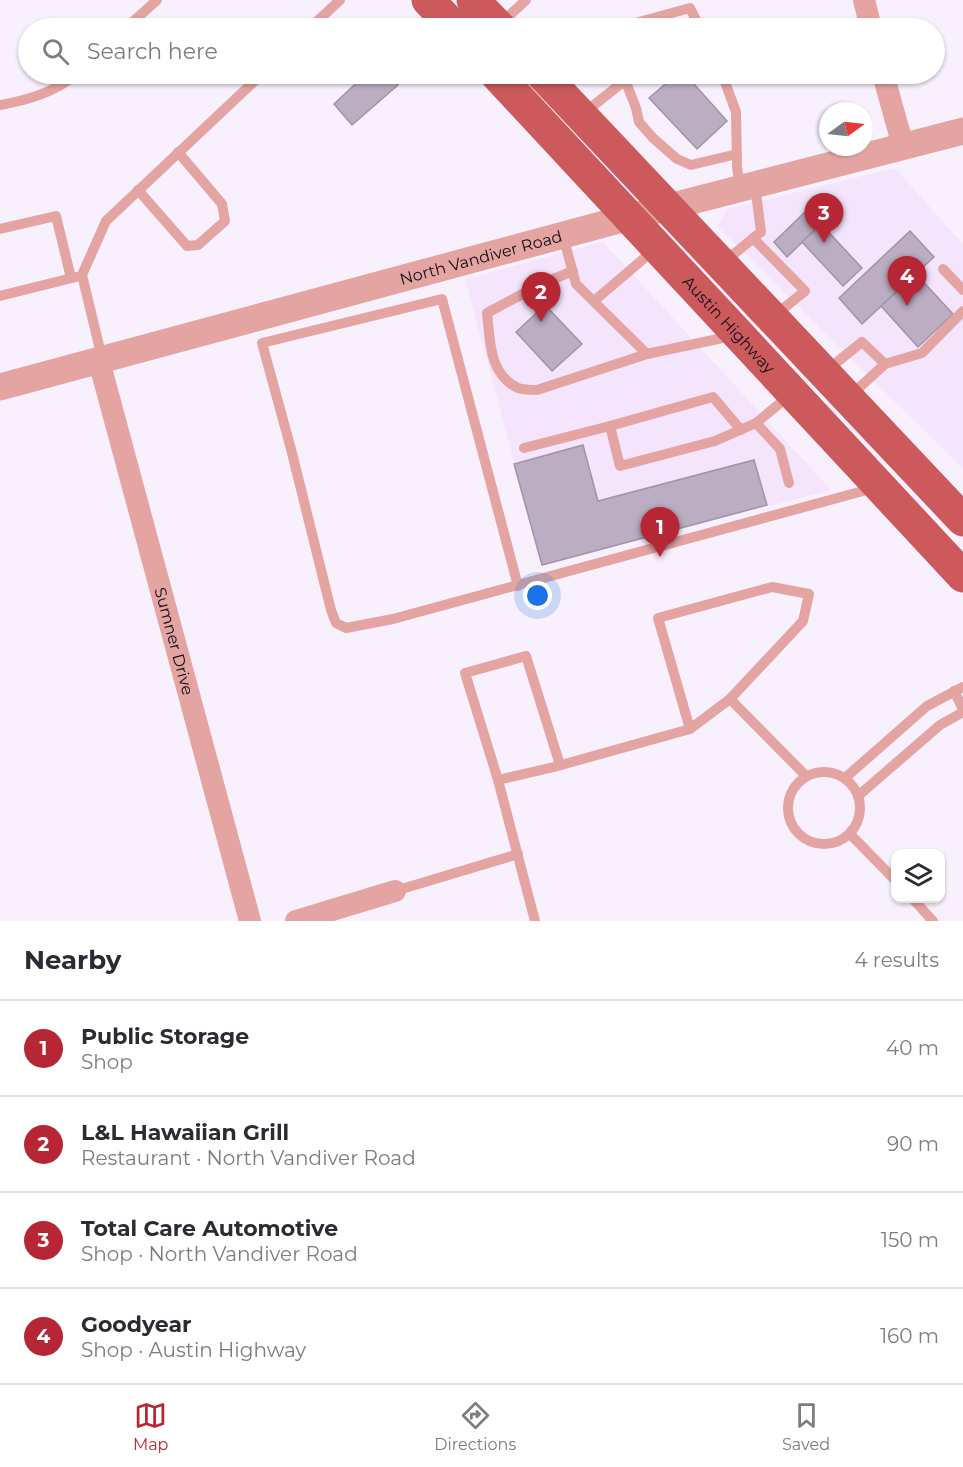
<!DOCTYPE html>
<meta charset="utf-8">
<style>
:root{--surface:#fff;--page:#f7f7f7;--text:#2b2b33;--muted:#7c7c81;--line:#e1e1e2;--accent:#b72634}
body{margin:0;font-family:Montserrat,sans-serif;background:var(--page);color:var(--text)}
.controls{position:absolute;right:18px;bottom:18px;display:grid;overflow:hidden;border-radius:12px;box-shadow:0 2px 4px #0004}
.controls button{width:54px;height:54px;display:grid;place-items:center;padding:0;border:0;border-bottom:2px solid var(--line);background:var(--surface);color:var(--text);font:30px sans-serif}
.compass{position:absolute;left:819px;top:102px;width:54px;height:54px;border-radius:50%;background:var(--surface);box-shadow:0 2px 4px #0004;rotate:75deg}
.you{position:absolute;left:538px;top:596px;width:21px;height:21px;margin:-15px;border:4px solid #fff;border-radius:50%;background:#1a73e8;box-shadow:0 0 0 9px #1a73e833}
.badge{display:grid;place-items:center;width:39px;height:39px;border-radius:50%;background:var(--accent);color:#fff;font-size:20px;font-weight:700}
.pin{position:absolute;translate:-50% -50px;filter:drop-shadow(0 2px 3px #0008)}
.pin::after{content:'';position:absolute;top:32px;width:21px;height:18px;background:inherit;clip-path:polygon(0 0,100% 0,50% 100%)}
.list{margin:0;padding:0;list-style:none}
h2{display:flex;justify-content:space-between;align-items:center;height:78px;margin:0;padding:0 24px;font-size:26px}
h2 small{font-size:20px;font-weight:400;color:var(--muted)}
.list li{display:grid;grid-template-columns:39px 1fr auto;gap:18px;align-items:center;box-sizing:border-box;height:96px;padding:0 24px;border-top:2px solid var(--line)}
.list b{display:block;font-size:22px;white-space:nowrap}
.list p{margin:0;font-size:20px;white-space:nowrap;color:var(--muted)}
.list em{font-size:20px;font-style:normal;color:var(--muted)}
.icon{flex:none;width:33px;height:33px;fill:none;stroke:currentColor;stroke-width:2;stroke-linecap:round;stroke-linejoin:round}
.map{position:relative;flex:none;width:963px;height:921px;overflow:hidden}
.search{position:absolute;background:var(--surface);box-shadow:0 2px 4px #0004;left:18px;right:18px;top:18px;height:66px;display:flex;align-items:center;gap:15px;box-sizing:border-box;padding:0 21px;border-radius:33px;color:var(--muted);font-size:22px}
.sheet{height:462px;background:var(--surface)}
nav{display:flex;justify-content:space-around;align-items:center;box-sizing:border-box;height:84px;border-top:2px solid var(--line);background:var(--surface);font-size:16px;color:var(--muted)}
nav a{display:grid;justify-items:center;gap:3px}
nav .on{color:var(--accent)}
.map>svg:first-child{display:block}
.built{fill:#f5e5fc}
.building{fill:#bbadc2;stroke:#a193a8;stroke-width:1.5}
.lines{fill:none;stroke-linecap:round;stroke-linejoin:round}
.service{stroke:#e4a4a1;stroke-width:10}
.minor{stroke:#e4a4a1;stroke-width:22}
.tertiary{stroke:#e4a4a1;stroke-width:27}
.primary{stroke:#cc5a5c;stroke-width:33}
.labels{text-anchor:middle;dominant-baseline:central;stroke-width:4.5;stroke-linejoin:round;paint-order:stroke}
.street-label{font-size:16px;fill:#130e15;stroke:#fff}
</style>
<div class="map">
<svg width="963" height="921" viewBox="0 0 963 921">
<rect width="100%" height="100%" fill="#f9f0fd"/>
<g class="built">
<path d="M895 168 963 244V469L717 226 727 209Z"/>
<path d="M603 242 831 490 542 565 465 279Z"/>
</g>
<g class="building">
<path d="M366 74H387L398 85 352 125 334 104Z"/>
<path d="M677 74H685L727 121 697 149 649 98Z"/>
<path d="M808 209 821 224 787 257 774 242Z"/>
<path d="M821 224 862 268 843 286 802 242Z"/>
<path d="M910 231 934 257 862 324 839 298Z"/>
<path d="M916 274 953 314 918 347 881 306Z"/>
<path d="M545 305 582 344 552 371 516 332Z"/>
<path d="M583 445 598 501 754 460 767 505 542 565 514 464Z"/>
</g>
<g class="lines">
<g class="service">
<path d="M500 24 526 0"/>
<path d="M126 28 157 0"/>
<path d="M310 28 340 0"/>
<path d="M617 28 690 8 700 28"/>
<path d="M722 74 736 112 737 167 740 187"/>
<path d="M625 80 636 108 639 122 653 138 677 159 691 165 737 154"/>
<path d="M0 105C29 100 54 92 77 74"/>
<path d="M584 113 633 74"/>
<path d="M138 190 187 246 198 245 225 221 222 204 178 152"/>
<path d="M0 229 56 216 71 278"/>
<path d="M563 236 576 284 647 354 732 336"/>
<path d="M753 238 805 291 774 316"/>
<path d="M724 262 761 232 755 185"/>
<path d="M943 269 963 290"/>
<path d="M573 271 541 284 487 313C490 340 489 375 518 388 524 390 532 390 537 390L647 354"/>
<path d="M0 296 76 277"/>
<path d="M594 301 655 249"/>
<path d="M102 358 82 275 106 221 262 74"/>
<path d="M826 371 862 342 885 364"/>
<path d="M850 396 885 364 922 353 963 311"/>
<path d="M610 426 713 397 741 430"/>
<path d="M524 448 610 426 620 466 715 441 756 423"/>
<path d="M789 483 780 449 756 423 790 395"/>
<path d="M518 586 442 299 262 343 291 449 331 610 336 623 346 628 393 619 874 488"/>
<path d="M954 691 963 709"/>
<path d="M690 729 658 618 772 587 809 594 803 621 730 699"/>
<circle cx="824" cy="808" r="36"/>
<path d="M845 778 927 706 963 687"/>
<path d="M498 780 465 673 526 656 560 765"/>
<path d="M858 796 940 725 963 712"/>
<path d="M850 834 896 881"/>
<path d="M395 891 518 854"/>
<path d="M912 898 933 921"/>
<path d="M535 921 498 780 554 767 690 729 730 699 806 776"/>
</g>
<g class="minor">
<path d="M864 0 871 28"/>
<path d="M883 74 903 146"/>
<path id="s1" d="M99 361 250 921"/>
<path d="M296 921 395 891"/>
</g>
<path class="tertiary" id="s2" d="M0 387 630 217 963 131"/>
<g class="primary">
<path d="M428 0 455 28"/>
<path d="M473 0 500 28"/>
<path id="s3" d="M496 74 963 576"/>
<path d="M542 74 963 520"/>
</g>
</g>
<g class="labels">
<g class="street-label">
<text stroke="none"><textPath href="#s2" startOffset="498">North Vandiver Road</textPath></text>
<text stroke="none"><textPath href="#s3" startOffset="342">Austin Highway</textPath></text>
<text stroke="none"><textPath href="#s1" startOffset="290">Sumner Drive</textPath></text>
</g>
</g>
</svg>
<div class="controls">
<button><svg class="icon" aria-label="layers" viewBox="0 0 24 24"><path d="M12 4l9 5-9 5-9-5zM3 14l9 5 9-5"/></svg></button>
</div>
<svg class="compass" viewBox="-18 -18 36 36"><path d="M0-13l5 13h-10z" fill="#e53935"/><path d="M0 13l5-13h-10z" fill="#7c7c81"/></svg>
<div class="you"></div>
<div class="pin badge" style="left:660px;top:557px">1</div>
<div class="pin badge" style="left:541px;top:322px">2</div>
<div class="pin badge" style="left:824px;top:243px">3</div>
<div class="pin badge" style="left:907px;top:306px">4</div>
<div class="search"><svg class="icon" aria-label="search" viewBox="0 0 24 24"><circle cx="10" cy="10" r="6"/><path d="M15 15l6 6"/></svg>Search here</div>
</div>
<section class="sheet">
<h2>Nearby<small>4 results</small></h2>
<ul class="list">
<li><span class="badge">1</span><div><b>Public Storage</b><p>Shop</p></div><em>40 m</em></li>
<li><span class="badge">2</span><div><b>L&amp;L Hawaiian Grill</b><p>Restaurant · North Vandiver Road</p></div><em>90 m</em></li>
<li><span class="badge">3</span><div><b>Total Care Automotive</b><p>Shop · North Vandiver Road</p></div><em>150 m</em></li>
<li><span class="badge">4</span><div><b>Goodyear</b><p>Shop · Austin Highway</p></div><em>160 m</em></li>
</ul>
</section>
<nav>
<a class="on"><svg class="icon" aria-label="map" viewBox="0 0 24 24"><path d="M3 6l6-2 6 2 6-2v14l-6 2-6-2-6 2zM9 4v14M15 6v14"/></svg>Map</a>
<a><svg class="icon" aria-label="directions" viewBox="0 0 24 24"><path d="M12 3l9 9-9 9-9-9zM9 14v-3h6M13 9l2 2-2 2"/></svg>Directions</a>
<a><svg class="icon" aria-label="saved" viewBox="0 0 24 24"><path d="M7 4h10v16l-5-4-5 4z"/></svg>Saved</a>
</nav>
